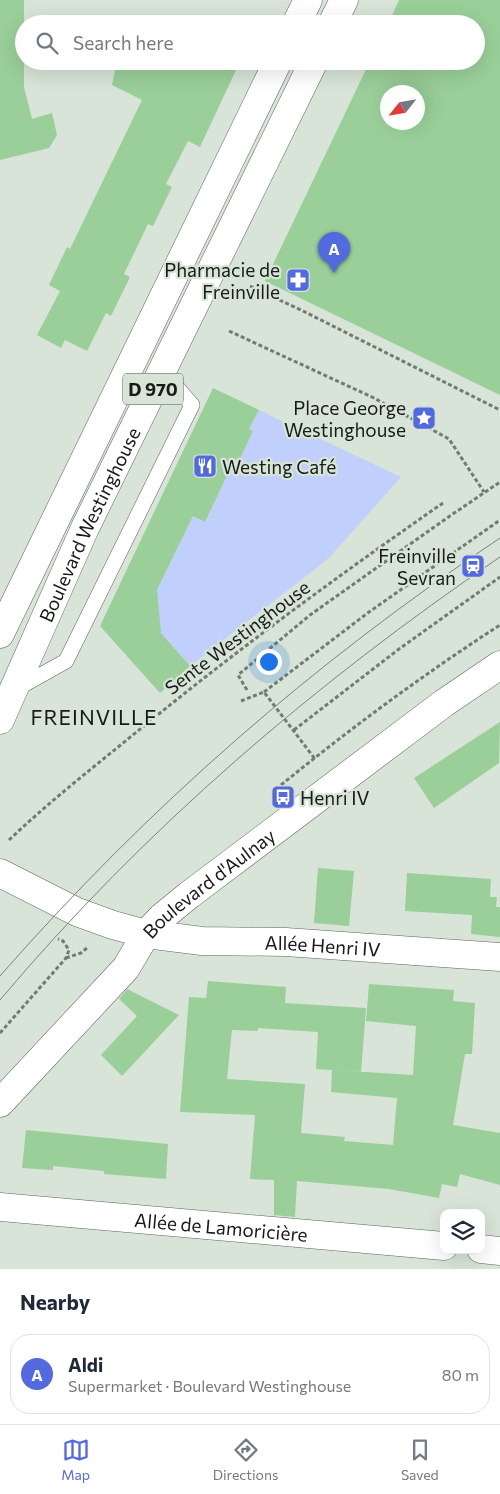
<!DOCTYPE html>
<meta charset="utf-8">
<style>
:root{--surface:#fff;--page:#f2f2f3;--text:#1f2937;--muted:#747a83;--line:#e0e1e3;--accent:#5369df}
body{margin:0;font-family:Commissioner,sans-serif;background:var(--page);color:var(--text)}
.controls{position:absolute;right:15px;bottom:15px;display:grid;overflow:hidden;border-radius:10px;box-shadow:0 5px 20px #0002}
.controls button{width:45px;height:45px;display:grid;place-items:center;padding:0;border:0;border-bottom:1px solid var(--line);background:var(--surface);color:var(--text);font:25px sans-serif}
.compass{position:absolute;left:380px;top:85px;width:45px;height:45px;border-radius:50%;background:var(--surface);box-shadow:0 5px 20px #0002;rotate:239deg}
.you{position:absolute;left:268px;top:661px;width:18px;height:18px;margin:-12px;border:4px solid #fff;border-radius:50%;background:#1a73e8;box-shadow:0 0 0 8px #1a73e833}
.badge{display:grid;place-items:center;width:32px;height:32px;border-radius:50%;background:var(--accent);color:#fff;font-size:16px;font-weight:700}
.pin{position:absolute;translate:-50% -41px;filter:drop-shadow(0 1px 2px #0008)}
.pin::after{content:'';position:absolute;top:26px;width:18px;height:15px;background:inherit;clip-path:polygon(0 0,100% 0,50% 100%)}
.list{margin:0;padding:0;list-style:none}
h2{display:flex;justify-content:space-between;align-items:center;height:65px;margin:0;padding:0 20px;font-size:21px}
h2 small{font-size:16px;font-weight:400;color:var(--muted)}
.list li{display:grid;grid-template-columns:32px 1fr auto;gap:15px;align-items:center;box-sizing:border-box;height:80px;margin:0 10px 10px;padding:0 10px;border:1px solid var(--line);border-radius:20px}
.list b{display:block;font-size:19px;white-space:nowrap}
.list p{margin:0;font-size:16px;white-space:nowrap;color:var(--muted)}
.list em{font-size:16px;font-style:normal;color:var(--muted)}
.icon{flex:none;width:28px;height:28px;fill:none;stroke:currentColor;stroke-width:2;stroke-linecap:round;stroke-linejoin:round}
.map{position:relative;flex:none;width:500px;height:1269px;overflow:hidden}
.search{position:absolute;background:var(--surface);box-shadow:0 5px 20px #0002;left:15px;right:15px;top:15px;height:55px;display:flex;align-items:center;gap:12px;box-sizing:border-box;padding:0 18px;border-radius:28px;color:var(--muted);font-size:19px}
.sheet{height:155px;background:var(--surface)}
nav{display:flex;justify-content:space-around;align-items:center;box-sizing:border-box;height:70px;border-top:1px solid var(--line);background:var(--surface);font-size:14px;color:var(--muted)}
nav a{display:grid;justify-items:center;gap:2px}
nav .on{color:var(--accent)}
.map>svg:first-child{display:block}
.green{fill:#c1cffd}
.building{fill:#9acf99;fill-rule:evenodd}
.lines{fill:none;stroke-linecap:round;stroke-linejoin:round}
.lane-casing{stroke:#5b665b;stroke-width:16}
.street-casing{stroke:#5b665b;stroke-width:29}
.primary-casing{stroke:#5b665b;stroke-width:29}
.path{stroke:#727b72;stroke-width:3;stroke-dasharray:4 2.5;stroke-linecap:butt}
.lane{stroke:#fff;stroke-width:15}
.street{stroke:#fff;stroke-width:28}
.primary{stroke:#fff;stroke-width:28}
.tram{stroke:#7a847a;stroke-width:1}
.labels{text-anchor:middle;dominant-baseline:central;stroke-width:4.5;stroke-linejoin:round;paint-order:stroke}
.shield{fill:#d7e4d7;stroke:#505750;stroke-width:1}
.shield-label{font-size:18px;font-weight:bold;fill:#161b16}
.poi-label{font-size:19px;fill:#161b16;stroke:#d7e4d7;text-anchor:end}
.street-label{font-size:19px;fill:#161b16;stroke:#d7e4d7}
.quarter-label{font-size:21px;letter-spacing:1px;fill:#161b16;stroke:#d7e4d7}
</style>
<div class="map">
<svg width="500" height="1269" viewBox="0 0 500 1269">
<rect width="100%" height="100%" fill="#d7e4d7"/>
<path class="green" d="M259 410 401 477 328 559 190 666 153 624 150 604 193 516 205 522 235 459 239 460 253 431 249 429Z"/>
<g class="building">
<path d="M0 0H24V87L32 119 52 113 57 135 49 148 0 160Z"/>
<path d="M399 0H500V395L265 281 370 61H476V24H388ZM388 92H418V122H388Z"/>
<path d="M117 61H217L236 70 200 147 188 141 166 184 172 187 153 226 148 224 124 274 130 277 111 316 106 313 87 351 65 340 61 348 37 335 60 291 49 285 67 247 70 249 142 100 112 85Z"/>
<path d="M213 388 259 410 249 429 253 431 239 461 235 459 205 522 193 516 157 590 161 633 190 666 160 693 100 626Z"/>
<path d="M500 722 499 763 434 808 414 778Z"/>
<path d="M318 868 354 871 349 926 314 923Z"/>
<path d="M407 873 491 879 490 897H497L496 907H500V937L471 934 472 915 405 911Z"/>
<path d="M208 981 286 987 285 1003 366 1008 361 1072 316 1069 318 1032 258 1028V1031L232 1030 227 1079 305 1084 301 1133 345 1137 344 1141 393 1145 397 1098 331 1092 332 1070 413 1075 416 1026 366 1021 369 984 454 990 453 1001 475 1003 472 1054H465L453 1125 500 1133V1185L460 1174 457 1187 442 1184 439 1198 389 1189 297 1181 295 1217 274 1215V1180L250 1179 255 1115 180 1112 189 997 206 998Z"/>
<path d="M127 989 179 1015 122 1076 101 1055 137 1016 119 999Z"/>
<path d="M26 1130 168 1144 166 1179 104 1174V1171L53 1166V1170L22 1168Z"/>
</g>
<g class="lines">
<g class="lane-casing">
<path id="lane" d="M16 689 66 661 192 405 162 370"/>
</g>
<g class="street-casing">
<g id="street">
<path id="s1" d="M0 873 77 912 113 925 146 934 202 941 286 942 500 957"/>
<path id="s2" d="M0 1103 126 968 146 934 162 917 189 895 444 703 500 665"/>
<path id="s3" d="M0 1207 444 1246"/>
<path d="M481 1249 500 1251"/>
</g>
</g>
<g class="primary-casing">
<g id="primary">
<path d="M296 24 308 0"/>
<path d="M332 24 344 0"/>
<path d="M0 634 278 61"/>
<path id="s4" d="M0 720 85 528 314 61"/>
</g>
</g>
<g class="path">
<path d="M250 286 305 312 500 410"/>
<path d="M229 331 374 398 449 439 484 492"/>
<path d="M247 690 238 675 310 615 447 518 500 482"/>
<path d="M264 692 369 612 500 520"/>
<path d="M241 701 264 692 315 759"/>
<path d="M294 730 399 649 500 577"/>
<path d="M281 785C351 728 424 674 500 625"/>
<path d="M9 840C50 801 95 766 139 730 237 650 339 575 443 503"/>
<path d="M66 958 81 953 88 947"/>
<path d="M0 1033 66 958 69 950 63 941 58 939"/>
</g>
<use href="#lane" class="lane"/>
<use href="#street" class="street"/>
<use href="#primary" class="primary"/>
<g class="tram">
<path d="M0 976C148 807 313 663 500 538"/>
<path d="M0 1000C144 829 315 683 500 557"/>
</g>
</g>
<defs>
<g id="pharmacy-square" transform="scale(1.25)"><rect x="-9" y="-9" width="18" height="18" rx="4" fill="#5369df" stroke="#d7e4d7"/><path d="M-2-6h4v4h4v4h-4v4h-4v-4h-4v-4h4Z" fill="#fff"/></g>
<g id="sight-square" transform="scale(1.25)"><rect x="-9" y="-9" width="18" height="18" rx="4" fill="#5369df" stroke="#d7e4d7"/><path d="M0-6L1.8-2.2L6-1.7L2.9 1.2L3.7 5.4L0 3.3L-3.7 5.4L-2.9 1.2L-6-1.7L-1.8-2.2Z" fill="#fff"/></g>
<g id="restaurant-square" transform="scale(1.25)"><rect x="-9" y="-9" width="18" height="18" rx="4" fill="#5369df" stroke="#d7e4d7"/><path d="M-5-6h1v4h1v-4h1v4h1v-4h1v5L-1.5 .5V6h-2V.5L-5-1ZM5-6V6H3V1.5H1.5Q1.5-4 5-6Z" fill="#fff"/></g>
<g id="station-square" transform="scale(1.25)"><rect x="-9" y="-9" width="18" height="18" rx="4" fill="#5369df" stroke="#d7e4d7"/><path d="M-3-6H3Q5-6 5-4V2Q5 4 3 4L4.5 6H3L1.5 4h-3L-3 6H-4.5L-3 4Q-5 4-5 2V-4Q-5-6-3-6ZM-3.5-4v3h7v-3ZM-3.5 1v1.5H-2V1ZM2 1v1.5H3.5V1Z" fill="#fff"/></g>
<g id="bus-square" transform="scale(1.25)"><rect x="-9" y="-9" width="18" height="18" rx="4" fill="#5369df" stroke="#d7e4d7"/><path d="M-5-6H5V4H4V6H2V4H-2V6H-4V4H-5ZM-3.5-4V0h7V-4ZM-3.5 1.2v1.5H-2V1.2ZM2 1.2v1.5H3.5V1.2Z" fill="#fff"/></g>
</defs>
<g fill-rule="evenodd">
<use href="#pharmacy-square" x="298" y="280"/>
<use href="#sight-square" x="424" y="418"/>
<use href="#restaurant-square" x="205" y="466"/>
<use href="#station-square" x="473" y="566"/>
<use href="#bus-square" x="283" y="797"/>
</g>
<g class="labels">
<rect class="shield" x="123" y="373.5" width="60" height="31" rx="4"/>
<g class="shield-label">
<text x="153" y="389">D 970</text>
</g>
<g class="poi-label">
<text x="280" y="269">Pharmacie de<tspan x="280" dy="22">Freinville</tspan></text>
<text x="406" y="407">Place George<tspan x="406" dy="22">Westinghouse</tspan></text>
<text x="222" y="466" text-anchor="start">Westing Café</text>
<text x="456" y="555">Freinville<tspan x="456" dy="22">Sevran</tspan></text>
<text x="300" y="797" text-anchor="start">Henri IV</text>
</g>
<g class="street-label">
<text stroke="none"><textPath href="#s4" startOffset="215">Boulevard Westinghouse</textPath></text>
<text transform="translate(237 637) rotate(-37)">Sente Westinghouse</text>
<text stroke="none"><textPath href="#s2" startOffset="305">Boulevard d'Aulnay</textPath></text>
<text stroke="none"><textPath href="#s1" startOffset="336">Allée Henri IV</textPath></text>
<text stroke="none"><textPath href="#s3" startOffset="222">Allée de Lamoricière</textPath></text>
</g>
<g class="quarter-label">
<text x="94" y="716">FREINVILLE</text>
</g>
</g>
</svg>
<div class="controls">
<button><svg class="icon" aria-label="layers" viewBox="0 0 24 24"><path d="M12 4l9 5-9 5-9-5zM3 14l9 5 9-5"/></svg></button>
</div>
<svg class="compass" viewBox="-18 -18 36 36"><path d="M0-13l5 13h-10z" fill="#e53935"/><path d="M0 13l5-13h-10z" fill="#747a83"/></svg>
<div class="you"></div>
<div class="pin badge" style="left:334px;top:273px">A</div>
<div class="search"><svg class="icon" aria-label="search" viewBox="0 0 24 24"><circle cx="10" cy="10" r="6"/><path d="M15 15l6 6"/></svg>Search here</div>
</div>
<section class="sheet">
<h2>Nearby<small></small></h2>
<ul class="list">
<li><span class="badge">A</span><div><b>Aldi</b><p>Supermarket · Boulevard Westinghouse</p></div><em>80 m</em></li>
</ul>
</section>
<nav>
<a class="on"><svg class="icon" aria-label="map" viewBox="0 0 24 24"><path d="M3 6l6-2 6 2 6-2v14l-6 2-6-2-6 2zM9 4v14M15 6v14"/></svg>Map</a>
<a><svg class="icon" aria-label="directions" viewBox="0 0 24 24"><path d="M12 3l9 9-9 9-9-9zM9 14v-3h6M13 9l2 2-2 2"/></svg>Directions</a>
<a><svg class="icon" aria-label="saved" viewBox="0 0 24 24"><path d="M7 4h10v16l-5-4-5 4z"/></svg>Saved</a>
</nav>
